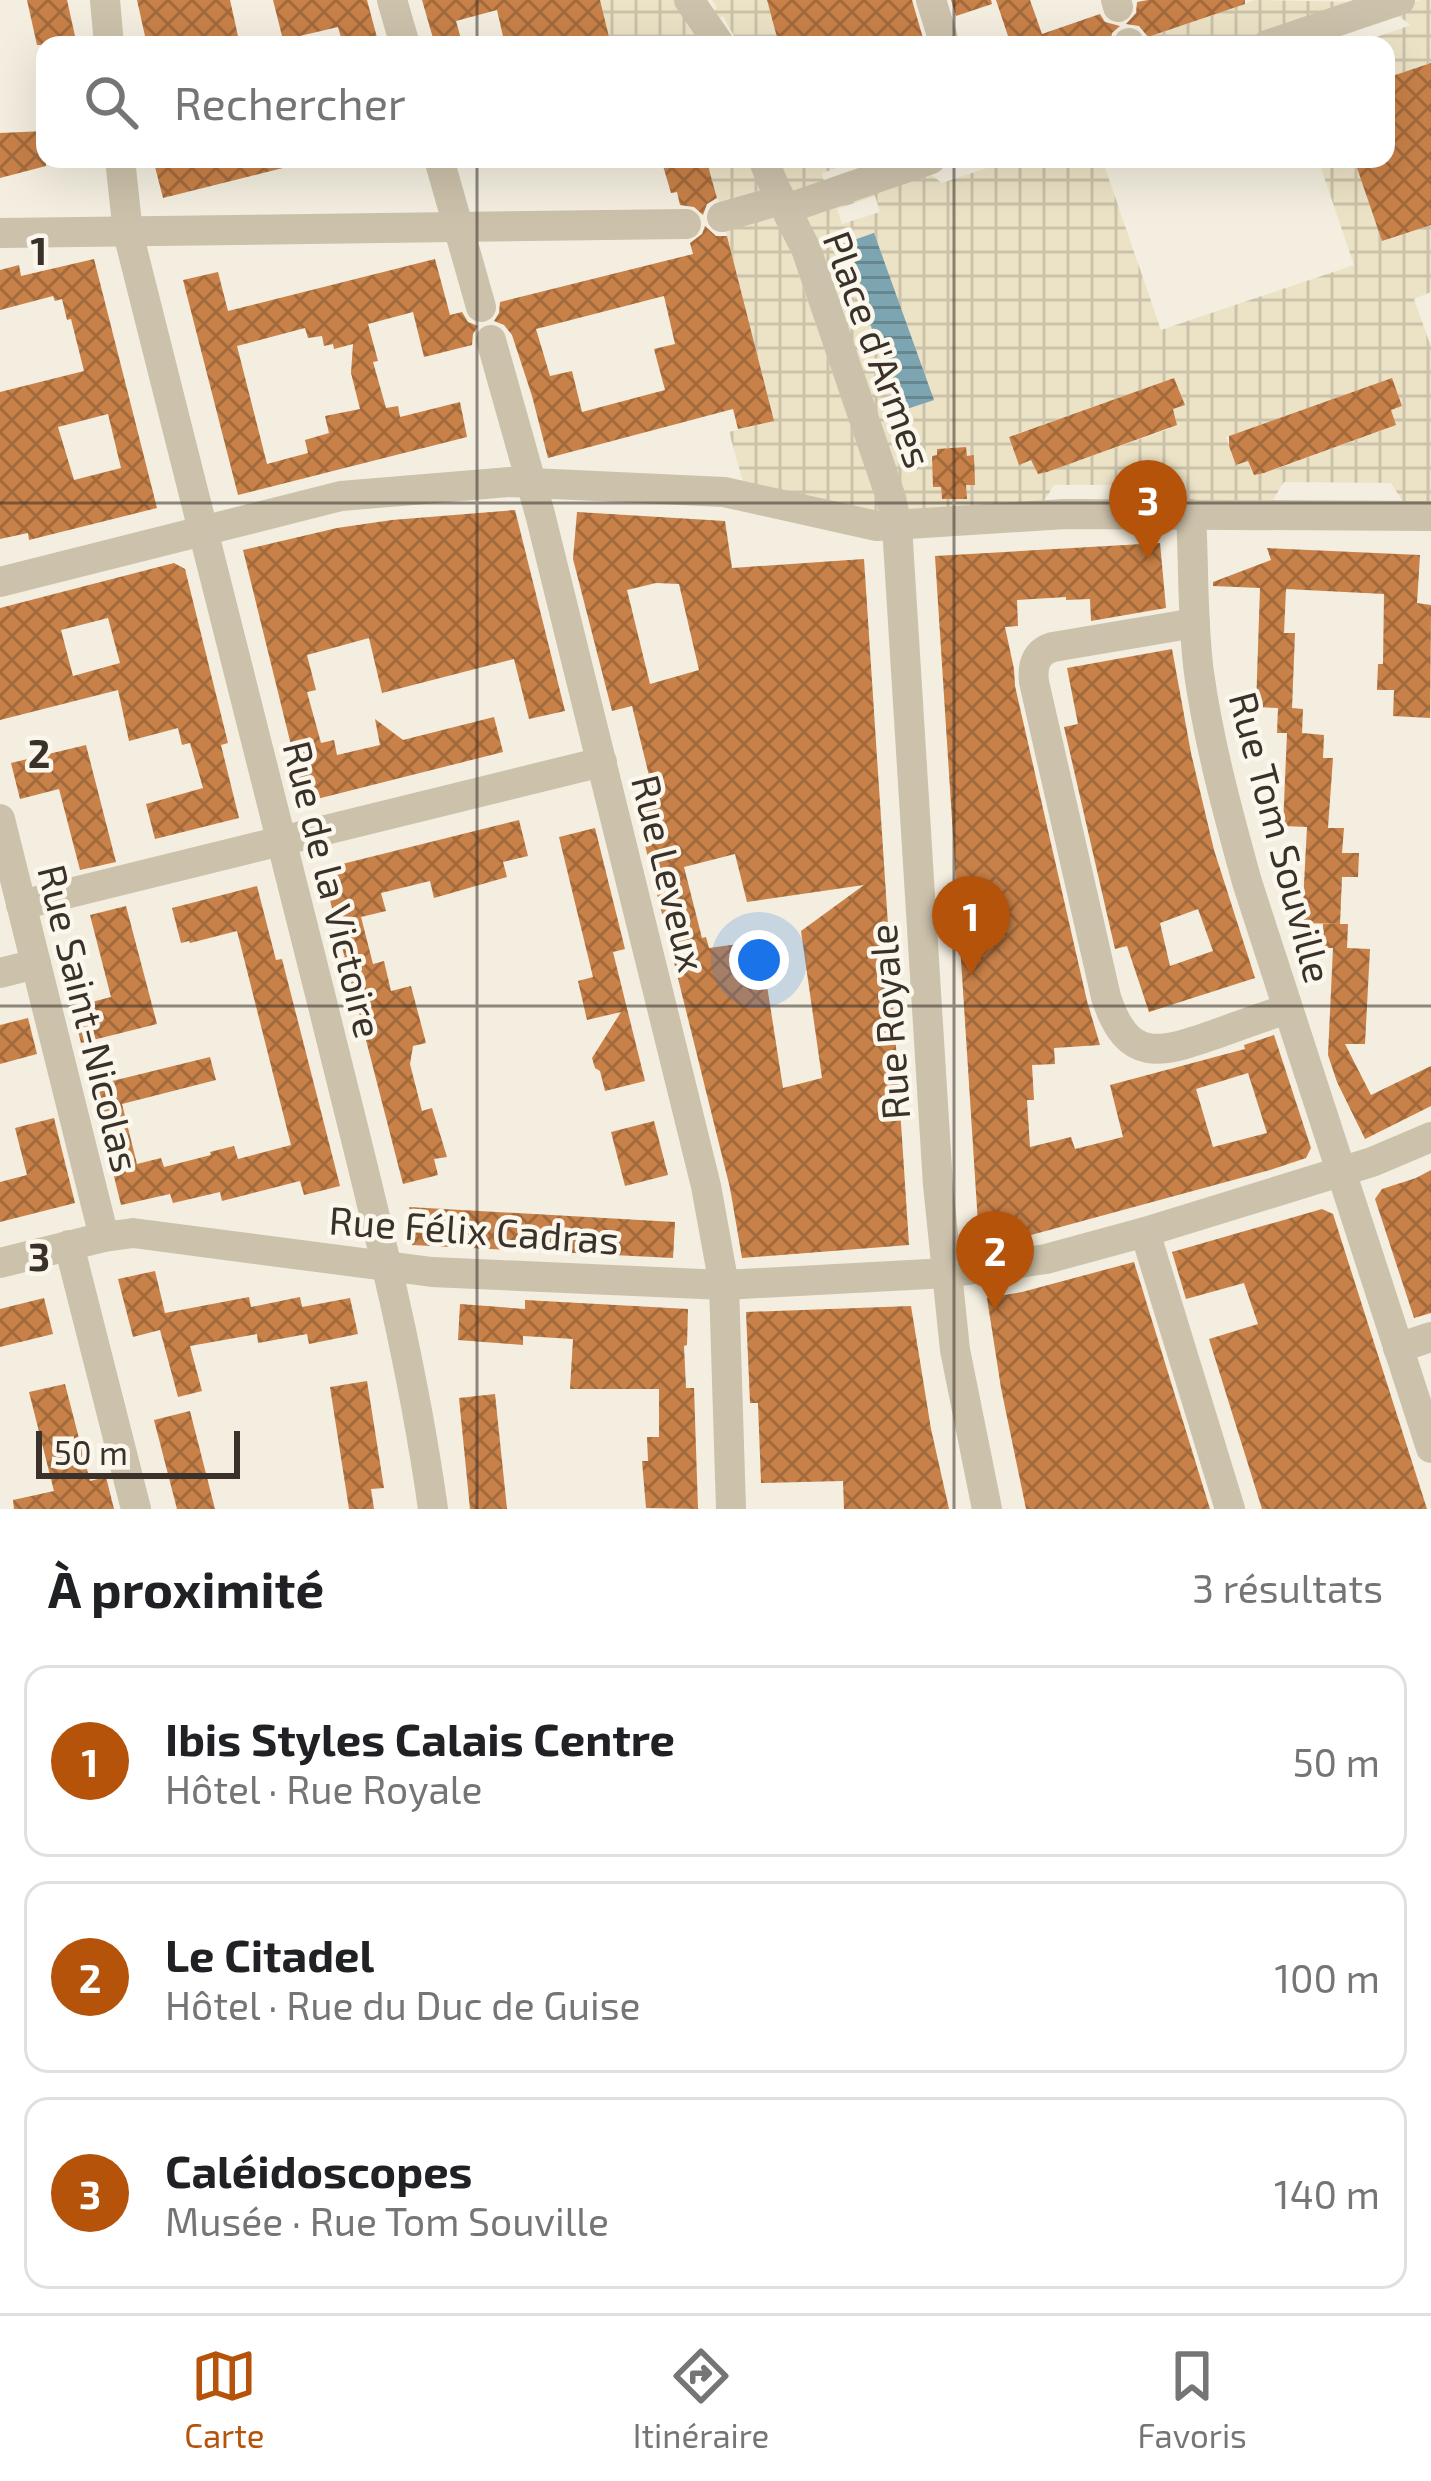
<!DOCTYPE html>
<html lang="fr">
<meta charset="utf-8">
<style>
:root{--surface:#fff;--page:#f6f6f6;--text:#202124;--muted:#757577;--line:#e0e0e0;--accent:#b45309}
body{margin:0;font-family:"Exo 2",sans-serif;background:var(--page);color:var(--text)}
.scale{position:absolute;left:36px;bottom:30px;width:204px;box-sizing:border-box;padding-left:12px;border:6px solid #3a322a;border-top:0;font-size:33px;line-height:42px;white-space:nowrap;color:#3a322a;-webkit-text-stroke:9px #fbf7ec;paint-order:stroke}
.you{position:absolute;left:759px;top:960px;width:42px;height:42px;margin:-30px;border:9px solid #fff;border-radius:50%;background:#1a73e8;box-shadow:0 0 0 18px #1a73e833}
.badge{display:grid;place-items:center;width:78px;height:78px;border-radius:50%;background:var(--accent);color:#fff;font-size:39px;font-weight:700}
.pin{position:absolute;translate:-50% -99px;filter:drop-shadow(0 3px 6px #0008)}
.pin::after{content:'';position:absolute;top:63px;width:42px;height:36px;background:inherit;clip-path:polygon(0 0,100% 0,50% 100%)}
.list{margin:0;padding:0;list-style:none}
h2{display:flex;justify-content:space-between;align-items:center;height:156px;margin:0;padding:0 48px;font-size:51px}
h2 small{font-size:39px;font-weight:400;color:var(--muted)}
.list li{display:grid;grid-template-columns:78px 1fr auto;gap:36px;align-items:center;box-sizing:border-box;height:192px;margin:0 24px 24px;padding:0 24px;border:3px solid var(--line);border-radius:24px}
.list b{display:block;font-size:45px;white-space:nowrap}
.list p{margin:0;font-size:39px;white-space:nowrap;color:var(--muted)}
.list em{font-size:39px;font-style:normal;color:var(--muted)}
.icon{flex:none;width:66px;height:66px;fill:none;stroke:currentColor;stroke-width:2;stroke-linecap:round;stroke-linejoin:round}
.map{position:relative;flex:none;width:1431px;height:1509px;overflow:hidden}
.search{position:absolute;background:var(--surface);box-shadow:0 12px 48px #0002;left:36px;right:36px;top:36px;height:132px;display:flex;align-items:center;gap:30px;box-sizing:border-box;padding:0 42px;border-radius:24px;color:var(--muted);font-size:45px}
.sheet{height:804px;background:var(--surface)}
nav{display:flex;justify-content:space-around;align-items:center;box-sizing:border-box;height:168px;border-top:3px solid var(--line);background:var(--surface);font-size:33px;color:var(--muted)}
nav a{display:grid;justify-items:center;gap:6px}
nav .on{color:var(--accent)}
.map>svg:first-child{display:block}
.plaza{fill:url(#plaza-grid);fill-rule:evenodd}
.water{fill:url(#water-rules)}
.building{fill:url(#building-cross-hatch);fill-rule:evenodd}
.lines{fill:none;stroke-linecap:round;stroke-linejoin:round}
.minor{stroke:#ccc1aa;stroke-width:30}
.grid{fill:none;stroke:#3a322a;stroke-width:3;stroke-opacity:0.55}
.labels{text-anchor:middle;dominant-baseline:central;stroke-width:9;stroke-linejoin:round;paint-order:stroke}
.street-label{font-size:39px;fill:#3a322a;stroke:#fbf7ec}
.grid-label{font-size:39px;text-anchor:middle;font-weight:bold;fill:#3a322a;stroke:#fbf7ec;stroke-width:9;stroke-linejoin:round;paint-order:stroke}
</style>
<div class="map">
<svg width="1431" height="1509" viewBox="0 0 1431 1509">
<defs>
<pattern id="plaza-grid" width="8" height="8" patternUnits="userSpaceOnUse" patternTransform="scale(3)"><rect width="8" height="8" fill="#ece2c6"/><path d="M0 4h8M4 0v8" fill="none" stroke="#cbc2aa"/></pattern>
<pattern id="water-rules" width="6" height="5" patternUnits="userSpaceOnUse" patternTransform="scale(3)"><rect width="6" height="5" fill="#7da5b1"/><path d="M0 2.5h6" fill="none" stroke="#678790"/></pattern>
<pattern id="building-cross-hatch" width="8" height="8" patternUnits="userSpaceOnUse" patternTransform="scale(3)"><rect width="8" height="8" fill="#c88148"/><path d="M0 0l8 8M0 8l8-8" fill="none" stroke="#a36a3c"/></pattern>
</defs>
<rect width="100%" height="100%" fill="#f3eedf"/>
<g class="plaza">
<path d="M600 0H677L707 45H611Z"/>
<path d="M712 0H767L779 45H739L723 16 715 20 711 13 717 8Z"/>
<path d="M1255 0 1357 2 1229 45H1139L1137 41Z"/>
<path d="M1420 0H1431V63L1386 78V45L1379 42 1353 45 1411 25 1390 10Z"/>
<path d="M690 159H752L760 190 719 204 713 183Z"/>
<path d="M773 159H864L822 173 824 182 794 193Z"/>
<path d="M1014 159H1031L1032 163 1045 159H1102L1161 330 1354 265 1318 159H1354L1431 225V292L1414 299 1431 347V508H1407L1391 483 1284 482 1269 506H1186L1174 485H1054L1040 507 908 510 806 222V214L922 168 942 183ZM875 196 880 212 842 224 837 209ZM1174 378 1185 405 1173 409 1176 419 1169 429 1039 474 1031 460 1019 464 1010 436ZM1392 379 1402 406 1391 410 1394 426 1265 473 1251 470 1248 461 1236 465 1226 437ZM966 447 967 456H975V461L968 462 975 484 966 485V499H960V492H947V499H942L941 487 933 486 936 463H932L931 456 937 455 938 449Z"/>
<path d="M773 218 787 240 879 508 875 513 744 485 729 432 773 420 725 228Z"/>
</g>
<path class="water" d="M874 233 934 400 901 411 842 244Z"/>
<g class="building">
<path d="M27 0H67L77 45H37Z"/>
<path d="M137 0H230L240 45H147Z"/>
<path d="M273 0H367L379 45H343L338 27 283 40Z"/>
<path d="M422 0H600L611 45H505L497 10 456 21 461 39 435 45Z"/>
<path d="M767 0H912L925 45H779Z"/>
<path d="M951 0H991L992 4 956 16Z"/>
<path d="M996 0H1030L1042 34 1100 14 1105 22 1120 26 1112 33 1110 45H1011Z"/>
<path d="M1148 0H1245V4L1148 37 1139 26 1126 24 1136 13 1137 2Z"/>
<path d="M1431 63V225L1382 241 1354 159H1386V78Z"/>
<path d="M45 131 46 166 0 178V133Z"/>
<path d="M153 159H286L287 167 163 198Z"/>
<path d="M661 159H706L717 198 707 204 703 215 694 207 680 205 677 192 671 193Z"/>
<path d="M705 226 716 236H727L774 421 738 429 733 409 548 458 532 396 512 335 504 325 494 321 499 313 500 302 693 254 690 243 702 234ZM664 296 675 344 654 349 665 390 582 412 572 371 550 376 536 329Z"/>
<path d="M94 259 157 508 29 540 28 533 0 539V392L84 371 71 319 67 320 62 299 55 301 53 296 0 310V270L19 265 21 276ZM108 414 121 468 74 480 58 427Z"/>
<path d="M435 259 450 315 462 312 468 322 478 326 473 334 472 345 424 357 413 312 368 324 378 361 373 362 386 408 398 406 400 417 460 402 467 437 238 495 183 280 218 272 228 311ZM305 328 308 338 322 336 324 346 333 344 334 349 353 344 351 373 360 409 325 416 329 433 305 440 308 453 267 464 237 346Z"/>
<path d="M1174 378 1185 405 1173 409 1177 425 1047 472 1038 474 1031 460 1019 465 1009 437Z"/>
<path d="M1392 378 1402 406 1391 410 1396 425 1264 473 1254 475 1248 461 1236 465 1229 446V436Z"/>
<path d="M966 447 967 456 974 455 975 485H966L967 499H942L941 487H933L932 456 937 455V449Z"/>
<path d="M515 510 565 711 529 719 514 659 382 693 369 638 307 655 316 690 307 692 321 743 334 740 337 755 380 745 375 719 403 740 494 717 503 752 305 802 243 550 337 528 392 520Z"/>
<path d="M577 512 725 521 732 568 864 559 909 1245 742 1258 730 1188 635 805 655 800 632 706 612 711 573 559ZM656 583 679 584 699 670 650 684 627 590ZM735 854 747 902 864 885 801 931 822 1078 783 1088 760 941 709 948 706 937 702 938 684 867Z"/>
<path d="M1160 543 1166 608 1091 621 1090 599 1066 600V597L1017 600 1018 626 1005 627 1014 669 1015 686 1087 1001 1100 1045 1054 1048 1055 1064 1032 1065 1034 1100H1027L1030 1147 1071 1137 1075 1149 1123 1137 1110 1085 1245 1049 1244 1045 1274 1035 1311 1148 1306 1158 1270 1170 1031 1235 979 1239 935 556ZM1248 1073 1267 1133 1213 1147 1196 1089Z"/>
<path d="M1267 548 1420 555 1417 603 1431 605 1430 718 1393 716 1394 690H1377L1378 664H1383L1384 594 1286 589 1284 633H1295L1292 708 1303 709 1302 733 1324 735 1323 758H1333L1328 828H1344L1342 853H1359L1358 877H1342L1340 924 1302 923 1307 827 1283 826 1287 733H1277L1278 708 1256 707 1260 588 1213 586V582L1271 560Z"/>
<path d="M174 563 185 569 228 743 221 745 239 818 155 839 146 804 203 788 190 743 182 745 178 728 129 741 118 690 0 720V608ZM108 618 120 663 73 676 61 630Z"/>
<path d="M1172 649 1191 753 1214 850 1255 978 1149 1012 1127 946 1115 949 1064 727 1078 724 1067 668ZM1198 909 1213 951 1170 966 1160 923Z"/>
<path d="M86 745 116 862 80 870 59 789 20 799 11 763Z"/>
<path d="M519 820 528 856 503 862 507 877 434 898 430 881 381 893 386 911 361 917 373 964 384 961 391 991 411 986 426 1043 413 1046 410 1064 422 1111 432 1108 447 1157 434 1159 438 1175 403 1184 322 869Z"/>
<path d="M595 828 625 949 613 952 645 1081 605 1091 600 1071 595 1068 592 1058 621 1012 587 1020 578 981 593 977 559 837Z"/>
<path d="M257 886 276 960 282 959 340 1186 304 1195 300 1181 222 1201 220 1192 173 1203 170 1194 121 1205 92 1086 210 1057 216 1080 122 1104 137 1164 161 1158 164 1167 211 1155 210 1152 234 1146 238 1159 291 1145 237 931 190 943 189 941 181 943 172 908Z"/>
<path d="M126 906 157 1024 81 1043 72 1007 111 997 90 915Z"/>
<path d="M1323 924H1348L1347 948 1370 949 1365 1044H1345L1371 1095 1431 1066V1106L1365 1139 1337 1082 1328 1055 1333 948H1323Z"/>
<path d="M28 1018 37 1054 0 1064V1025Z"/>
<path d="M54 1118 75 1203 0 1222V1182L27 1175 15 1128Z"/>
<path d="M654 1121 668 1175 625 1186 611 1132Z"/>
<path d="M1431 1170V1313L1414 1318 1375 1199 1382 1189 1416 1178Z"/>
<path d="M409 1207 675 1222 673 1258 412 1245 413 1226Z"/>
<path d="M1322 1209 1333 1214 1427 1509H1262L1209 1339 1258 1324 1244 1283 1186 1299 1172 1252Z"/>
<path d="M1134 1262 1210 1509H1026L1001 1388 987 1298 1022 1292Z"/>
<path d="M155 1271 165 1313 249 1297 251 1307 300 1297 302 1307 350 1298 358 1334 309 1344 307 1334 258 1343 257 1334 190 1346 202 1391 178 1397 160 1330 133 1337 118 1279Z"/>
<path d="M44 1298 53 1334 0 1347V1309Z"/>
<path d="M525 1300 688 1309 687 1345 684 1346 686 1388H694L698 1509 646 1508 642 1461H648L647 1437H659V1389H570L573 1339 523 1336V1345L458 1340 460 1304 525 1309Z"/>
<path d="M911 1306 931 1429 949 1509H844L843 1481 761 1483 758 1403H750L746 1312Z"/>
<path d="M367 1381 384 1488 371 1489 374 1509H349L330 1387Z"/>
<path d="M65 1384 90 1481 106 1477 114 1509H14L13 1500 54 1491 29 1392Z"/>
<path d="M495 1394 507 1509H470L459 1398Z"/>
<path d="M190 1411 215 1509H177L154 1420Z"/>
</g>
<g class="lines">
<g class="minor">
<path d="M105 0 109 45"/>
<path d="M392 0 405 45"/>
<path d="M689 0 720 45"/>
<path d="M931 0 945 45"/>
<path d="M1116 0 1118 7"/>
<path d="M1129 43 1130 45"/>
<path d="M1267 45 1400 0"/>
<path d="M120 159 128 233C192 489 259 745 322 1002 363 1170 409 1337 433 1509"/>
<path d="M439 159 481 307"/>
<path d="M763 159 775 188 806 249 891 498 897 526 938 1185 955 1350 987 1509"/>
<path d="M786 209 931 159"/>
<path d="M722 217 781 200"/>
<path d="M0 233 686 224"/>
<path d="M491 340 540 514 706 1186 724 1285 731 1509"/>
<path d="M1191 514C1194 567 1192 620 1199 673 1209 744 1228 813 1247 882L1431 1448"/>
<path d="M0 582 341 496 510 482 724 492 877 526 1065 514 1431 516"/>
<path d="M1195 623 1053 647C1036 652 1032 665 1034 682L1106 997C1128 1065 1161 1053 1216 1034 1240 1025 1263 1017 1287 1009"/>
<path d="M0 819 104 1237"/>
<path d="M21 905 602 762"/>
<path d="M0 973 36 964"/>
<path d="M1145 1232 1230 1509"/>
<path d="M69 1245 136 1509"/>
<path d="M0 1263 104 1237 133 1233 432 1272 724 1285 947 1273 1046 1259 1145 1232 1372 1162 1431 1137"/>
<path d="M1398 1348 1431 1337"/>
</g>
</g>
<path class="grid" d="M477 0V45M954 0V45M477 159V1509M954 159V1509M0 503H1431M0 1006H1431"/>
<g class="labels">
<g class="street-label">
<text transform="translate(879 349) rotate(70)">Place d'Armes</text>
<text transform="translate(1282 837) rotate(75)">Rue Tom Souville</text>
<text transform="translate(670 873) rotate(76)">Rue Leveux</text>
<text transform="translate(334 889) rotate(76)">Rue de la Victoire</text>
<text transform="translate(90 1018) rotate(76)">Rue Saint-Nicolas</text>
<text transform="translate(888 1022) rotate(-94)">Rue Royale</text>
<text transform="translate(474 1229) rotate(4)">Rue Félix Cadras</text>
</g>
</g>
<g class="grid-label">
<text x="39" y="265">1</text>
<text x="39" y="768">2</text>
<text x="39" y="1271">3</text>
</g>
</svg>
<div class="scale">50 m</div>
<div class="you"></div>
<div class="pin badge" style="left:971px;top:975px">1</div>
<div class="pin badge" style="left:995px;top:1310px">2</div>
<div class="pin badge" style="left:1148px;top:559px">3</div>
<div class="search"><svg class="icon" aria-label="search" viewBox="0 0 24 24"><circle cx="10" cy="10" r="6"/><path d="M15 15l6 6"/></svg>Rechercher</div>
</div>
<section class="sheet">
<h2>À proximité<small>3 résultats</small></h2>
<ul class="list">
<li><span class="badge">1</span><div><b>Ibis Styles Calais Centre</b><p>Hôtel · Rue Royale</p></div><em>50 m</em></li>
<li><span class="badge">2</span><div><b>Le Citadel</b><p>Hôtel · Rue du Duc de Guise</p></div><em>100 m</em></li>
<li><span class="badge">3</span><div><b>Caléidoscopes</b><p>Musée · Rue Tom Souville</p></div><em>140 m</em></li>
</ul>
</section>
<nav>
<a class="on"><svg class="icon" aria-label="map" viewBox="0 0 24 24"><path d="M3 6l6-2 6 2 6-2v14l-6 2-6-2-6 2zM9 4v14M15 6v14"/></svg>Carte</a>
<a><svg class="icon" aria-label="directions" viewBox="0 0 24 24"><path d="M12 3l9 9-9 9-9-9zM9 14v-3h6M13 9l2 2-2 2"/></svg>Itinéraire</a>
<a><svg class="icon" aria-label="saved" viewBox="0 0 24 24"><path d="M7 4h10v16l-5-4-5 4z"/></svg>Favoris</a>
</nav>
